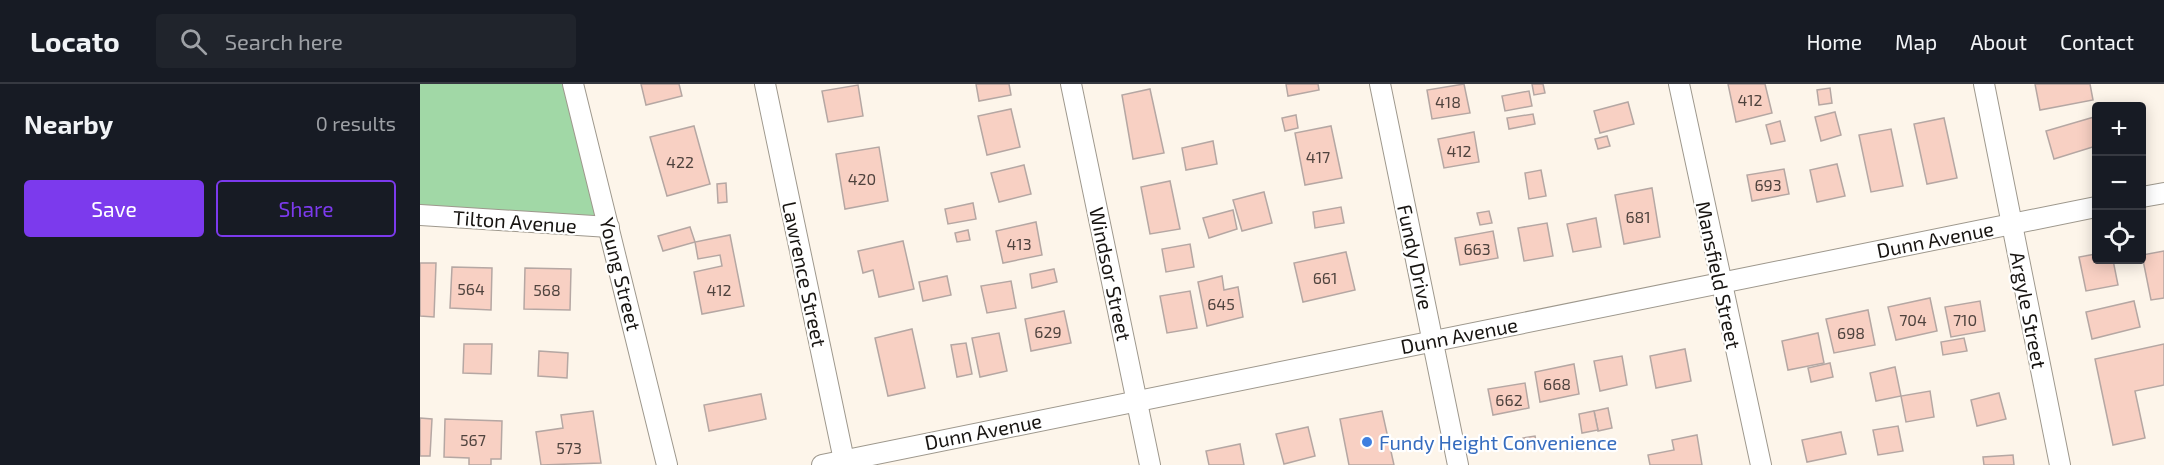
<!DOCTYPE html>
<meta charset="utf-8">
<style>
:root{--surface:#171b24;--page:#20242c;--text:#f1f3f6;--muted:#9ea1a6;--line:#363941;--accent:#7c3aed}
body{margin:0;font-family:"Exo 2",sans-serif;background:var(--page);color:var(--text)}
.controls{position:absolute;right:18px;top:18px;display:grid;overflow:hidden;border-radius:6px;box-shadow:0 3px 15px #0003}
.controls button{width:54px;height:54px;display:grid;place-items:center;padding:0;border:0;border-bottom:2px solid var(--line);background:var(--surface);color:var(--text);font:30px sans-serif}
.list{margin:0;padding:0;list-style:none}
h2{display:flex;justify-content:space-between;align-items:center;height:78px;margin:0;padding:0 24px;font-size:26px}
h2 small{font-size:20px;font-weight:400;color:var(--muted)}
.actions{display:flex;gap:12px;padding:18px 24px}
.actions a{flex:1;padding:14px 0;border:2px solid var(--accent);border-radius:6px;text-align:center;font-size:21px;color:var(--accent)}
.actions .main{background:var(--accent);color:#fff}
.icon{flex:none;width:33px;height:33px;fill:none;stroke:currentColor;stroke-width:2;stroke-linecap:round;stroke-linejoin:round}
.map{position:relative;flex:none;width:1744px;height:381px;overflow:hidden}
header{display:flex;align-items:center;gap:36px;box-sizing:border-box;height:84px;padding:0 30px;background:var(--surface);border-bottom:2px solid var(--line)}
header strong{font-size:28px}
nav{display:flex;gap:33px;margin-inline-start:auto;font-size:21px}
.search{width:420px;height:54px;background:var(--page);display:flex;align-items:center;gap:15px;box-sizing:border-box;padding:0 21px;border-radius:6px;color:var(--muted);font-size:22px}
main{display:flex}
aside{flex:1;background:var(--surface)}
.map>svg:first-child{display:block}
.green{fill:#a1d8a6}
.building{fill:#f8d0c3;stroke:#b5a7a3;stroke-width:1.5}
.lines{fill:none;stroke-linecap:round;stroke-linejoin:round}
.street-casing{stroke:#9e988d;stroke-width:22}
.street{stroke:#fff;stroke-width:20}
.shop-dot{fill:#3f7fe0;stroke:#fff;stroke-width:2}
.labels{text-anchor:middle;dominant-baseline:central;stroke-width:4.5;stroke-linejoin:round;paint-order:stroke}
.number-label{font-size:16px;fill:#4f433e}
.street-label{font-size:20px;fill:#171411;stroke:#fff}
.shop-label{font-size:20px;fill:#366cbe;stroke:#fff;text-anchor:start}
</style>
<header>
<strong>Locato</strong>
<div class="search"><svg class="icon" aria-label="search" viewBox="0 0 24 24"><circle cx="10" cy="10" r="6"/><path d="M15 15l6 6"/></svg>Search here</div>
<nav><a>Home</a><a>Map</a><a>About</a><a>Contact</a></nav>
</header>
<main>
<aside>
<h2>Nearby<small>0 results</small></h2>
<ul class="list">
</ul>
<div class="actions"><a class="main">Save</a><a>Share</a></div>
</aside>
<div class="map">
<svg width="1744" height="381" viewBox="0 0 1744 381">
<rect width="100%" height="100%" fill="#fdf5ea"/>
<path class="green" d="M0 0H153L189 143 0 131Z"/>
<g class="building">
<path d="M221 0H259L262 12 226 21Z"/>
<path d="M556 0H589L591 11 559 17Z"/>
<path d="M866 0H898L899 6 868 12Z"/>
<path d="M1044 0 1050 29 1012 35 1007 6Z"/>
<path d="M1112 0H1123L1125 9 1114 11Z"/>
<path d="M1308 0H1345L1352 29 1316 38Z"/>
<path d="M1615 0H1670L1673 16 1620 26Z"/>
<path d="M438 1 443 32 408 38 402 7Z"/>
<path d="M1410 4 1412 19 1399 21 1397 6Z"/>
<path d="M730 5 744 69 713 75 702 11Z"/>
<path d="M1109 7 1112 22 1085 27 1082 12Z"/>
<path d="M1208 18 1214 40 1180 49 1174 27Z"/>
<path d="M591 25 600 63 567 71 558 32Z"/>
<path d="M1415 28 1421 51 1401 57 1395 33Z"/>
<path d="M1113 30 1115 40 1089 45 1087 34Z"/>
<path d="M876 31 878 44 865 47 862 34Z"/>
<path d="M1674 33 1676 62 1634 75 1626 47Z"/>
<path d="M1524 34 1537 94 1507 100 1494 40Z"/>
<path d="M1360 37 1365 57 1351 60 1346 41Z"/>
<path d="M274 42 290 100 247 112 230 53Z"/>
<path d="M911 42 922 94 885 101 875 49Z"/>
<path d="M1471 45 1483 102 1451 108 1439 51Z"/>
<path d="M1054 48 1059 78 1024 84 1018 55Z"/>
<path d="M1187 52 1190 62 1178 65 1175 55Z"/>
<path d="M793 57 797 80 766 86 762 64Z"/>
<path d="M459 63 468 117 425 125 416 70Z"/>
<path d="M1417 80 1425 112 1397 118 1390 86Z"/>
<path d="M604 81 611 110 579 118 571 89Z"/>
<path d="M1364 85 1369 110 1332 117 1327 91Z"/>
<path d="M1121 86 1126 112 1109 115 1105 89Z"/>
<path d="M750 97 760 145 730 150 721 103Z"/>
<path d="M306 99 307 118 298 119 297 100Z"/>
<path d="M1232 104 1240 153 1204 160 1195 111Z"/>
<path d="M844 108 852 139 822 147 813 116Z"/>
<path d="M553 119 556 135 528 140 525 125Z"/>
<path d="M921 123 924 139 895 144 893 128Z"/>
<path d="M813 126 817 145 789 154 783 134Z"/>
<path d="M1069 127 1072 139 1060 141 1057 129Z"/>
<path d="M1176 134 1181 163 1153 168 1147 140Z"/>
<path d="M616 138 622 171 583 179 576 147Z"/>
<path d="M1127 139 1133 172 1104 177 1098 144Z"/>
<path d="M270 143 275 158 243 167 238 152Z"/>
<path d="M548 146 550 156 537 158 535 149Z"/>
<path d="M1073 147 1078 174 1040 181 1035 154Z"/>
<path d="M310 151 324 222 282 230 274 188 302 182 300 171 278 175 275 158Z"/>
<path d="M483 157 494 205 459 213 453 186 443 189 438 167Z"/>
<path d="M770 160 774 183 746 188 742 165Z"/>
<path d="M1744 167V214L1731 216 1722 171Z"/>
<path d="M926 168 935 206 883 218 874 179Z"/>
<path d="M1676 170V176H1693L1698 201 1666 207 1659 173Z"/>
<path d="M0 179H16L14 233 0 232Z"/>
<path d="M32 183 72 184 71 226 30 224Z"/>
<path d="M105 184 151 185 150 226 104 225Z"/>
<path d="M634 185 637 198 612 204 610 190Z"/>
<path d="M527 192 531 211 503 217 499 198Z"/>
<path d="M802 192 804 206 818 203 823 233 787 242 778 198Z"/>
<path d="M591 197 596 224 567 229 561 202Z"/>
<path d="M770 207 777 244 747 249 740 212Z"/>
<path d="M1510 214 1517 247 1476 256 1468 223Z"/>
<path d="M1560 217 1565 247 1531 253 1525 223Z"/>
<path d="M1714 217 1720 243 1672 255 1666 228Z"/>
<path d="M1448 226 1455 261 1414 269 1406 235Z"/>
<path d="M644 227 651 259 611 267 605 235Z"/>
<path d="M492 245 505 304 468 312 455 254Z"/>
<path d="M579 249 587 287 560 293 552 254Z"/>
<path d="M1398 249 1404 279 1368 286 1362 257Z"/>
<path d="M1544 254 1547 267 1523 271 1521 258Z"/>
<path d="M546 259 552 290 537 293 531 261Z"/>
<path d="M44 260H72L71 290 43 289Z"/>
<path d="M1744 260V301L1715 307 1725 354 1693 361 1675 275Z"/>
<path d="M1265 265 1271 297 1236 304 1230 272Z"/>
<path d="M119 267 148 269 147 294 118 292Z"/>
<path d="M1202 272 1207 301 1180 307 1174 277Z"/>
<path d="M1410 279 1413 293 1391 298 1388 284Z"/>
<path d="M1154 280 1159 310 1120 318 1115 288Z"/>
<path d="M1475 283 1481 312 1456 317 1450 289Z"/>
<path d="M1105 299 1109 324 1073 331 1068 305Z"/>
<path d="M1510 307 1514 333 1486 338 1481 312Z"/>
<path d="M1579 309 1586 335 1557 342 1551 316Z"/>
<path d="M341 310 346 335 289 347 284 321Z"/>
<path d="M1188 324 1192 344 1178 347 1174 327Z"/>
<path d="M173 327 181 379 121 381 116 348 143 344 141 331Z"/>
<path d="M962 327 974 381H929L920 335Z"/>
<path d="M1174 327 1178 346 1162 349 1159 330Z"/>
<path d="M0 334 12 335 10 372H0Z"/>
<path d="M25 335 82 337 81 375H71V381H49V374L24 373Z"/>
<path d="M1478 342 1483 367 1458 371 1453 346Z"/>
<path d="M888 343 895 372 864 380 856 350Z"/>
<path d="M1421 348 1426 370 1387 378 1382 356Z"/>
<path d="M1277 351 1282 381H1230L1228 371 1254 366 1252 356Z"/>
<path d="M1115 352 1117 362 1105 364 1103 354Z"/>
<path d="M820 360 824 381H789L786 367Z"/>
<path d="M1593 371 1594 381H1564L1563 373Z"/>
</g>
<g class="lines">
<g class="street-casing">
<g id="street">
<path d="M153 0 247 381"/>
<path d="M345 0 425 381"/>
<path d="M651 0 730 381"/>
<path d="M960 0 1038 381"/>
<path d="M1259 0 1341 381"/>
<path d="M1564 0 1640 381"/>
<path d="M1722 113 1744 109"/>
<path d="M0 131 189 143"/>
<path d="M402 381 1676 123"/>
</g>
</g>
<use href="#street" class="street"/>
</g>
<circle class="shop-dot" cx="947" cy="358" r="6"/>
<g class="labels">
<g class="number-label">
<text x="1330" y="15">412</text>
<text x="1028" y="17">418</text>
<text x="1039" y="66">412</text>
<text x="898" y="72">417</text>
<text x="260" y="77">422</text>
<text x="442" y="94">420</text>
<text x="1348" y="100">693</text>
<text x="1218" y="132">681</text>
<text x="599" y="159">413</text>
<text x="1057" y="164">663</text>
<text x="905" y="193">661</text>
<text x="51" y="204">564</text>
<text x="127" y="205">568</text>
<text x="299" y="205">412</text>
<text x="801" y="219">645</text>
<text x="1493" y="235">704</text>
<text x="1545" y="235">710</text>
<text x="628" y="247">629</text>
<text x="1431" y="248">698</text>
<text x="1137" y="299">668</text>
<text x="1089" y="315">662</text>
<text x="53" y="355">567</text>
<text x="149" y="363">573</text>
</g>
<g class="street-label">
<text transform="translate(95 137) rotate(4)">Tilton Avenue</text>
<text transform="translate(1515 155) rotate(-11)">Dunn Avenue</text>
<text transform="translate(996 173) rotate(78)">Fundy Drive</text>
<text transform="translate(201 190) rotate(76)">Young Street</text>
<text transform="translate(385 190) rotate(78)">Lawrence Street</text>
<text transform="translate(691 190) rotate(78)">Windsor Street</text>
<text transform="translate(1299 191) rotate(78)">Mansfield Street</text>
<text transform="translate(1609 226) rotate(79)">Argyle Street</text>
<text transform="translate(1039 251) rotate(-11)">Dunn Avenue</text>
<text transform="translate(563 347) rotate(-11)">Dunn Avenue</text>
</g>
<g class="shop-label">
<text x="959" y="358">Fundy Height Convenience</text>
</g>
</g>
</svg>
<div class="controls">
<button>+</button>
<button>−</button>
<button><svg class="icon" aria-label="locate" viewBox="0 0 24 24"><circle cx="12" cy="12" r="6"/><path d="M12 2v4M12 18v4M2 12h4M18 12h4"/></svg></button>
</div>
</div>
</main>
